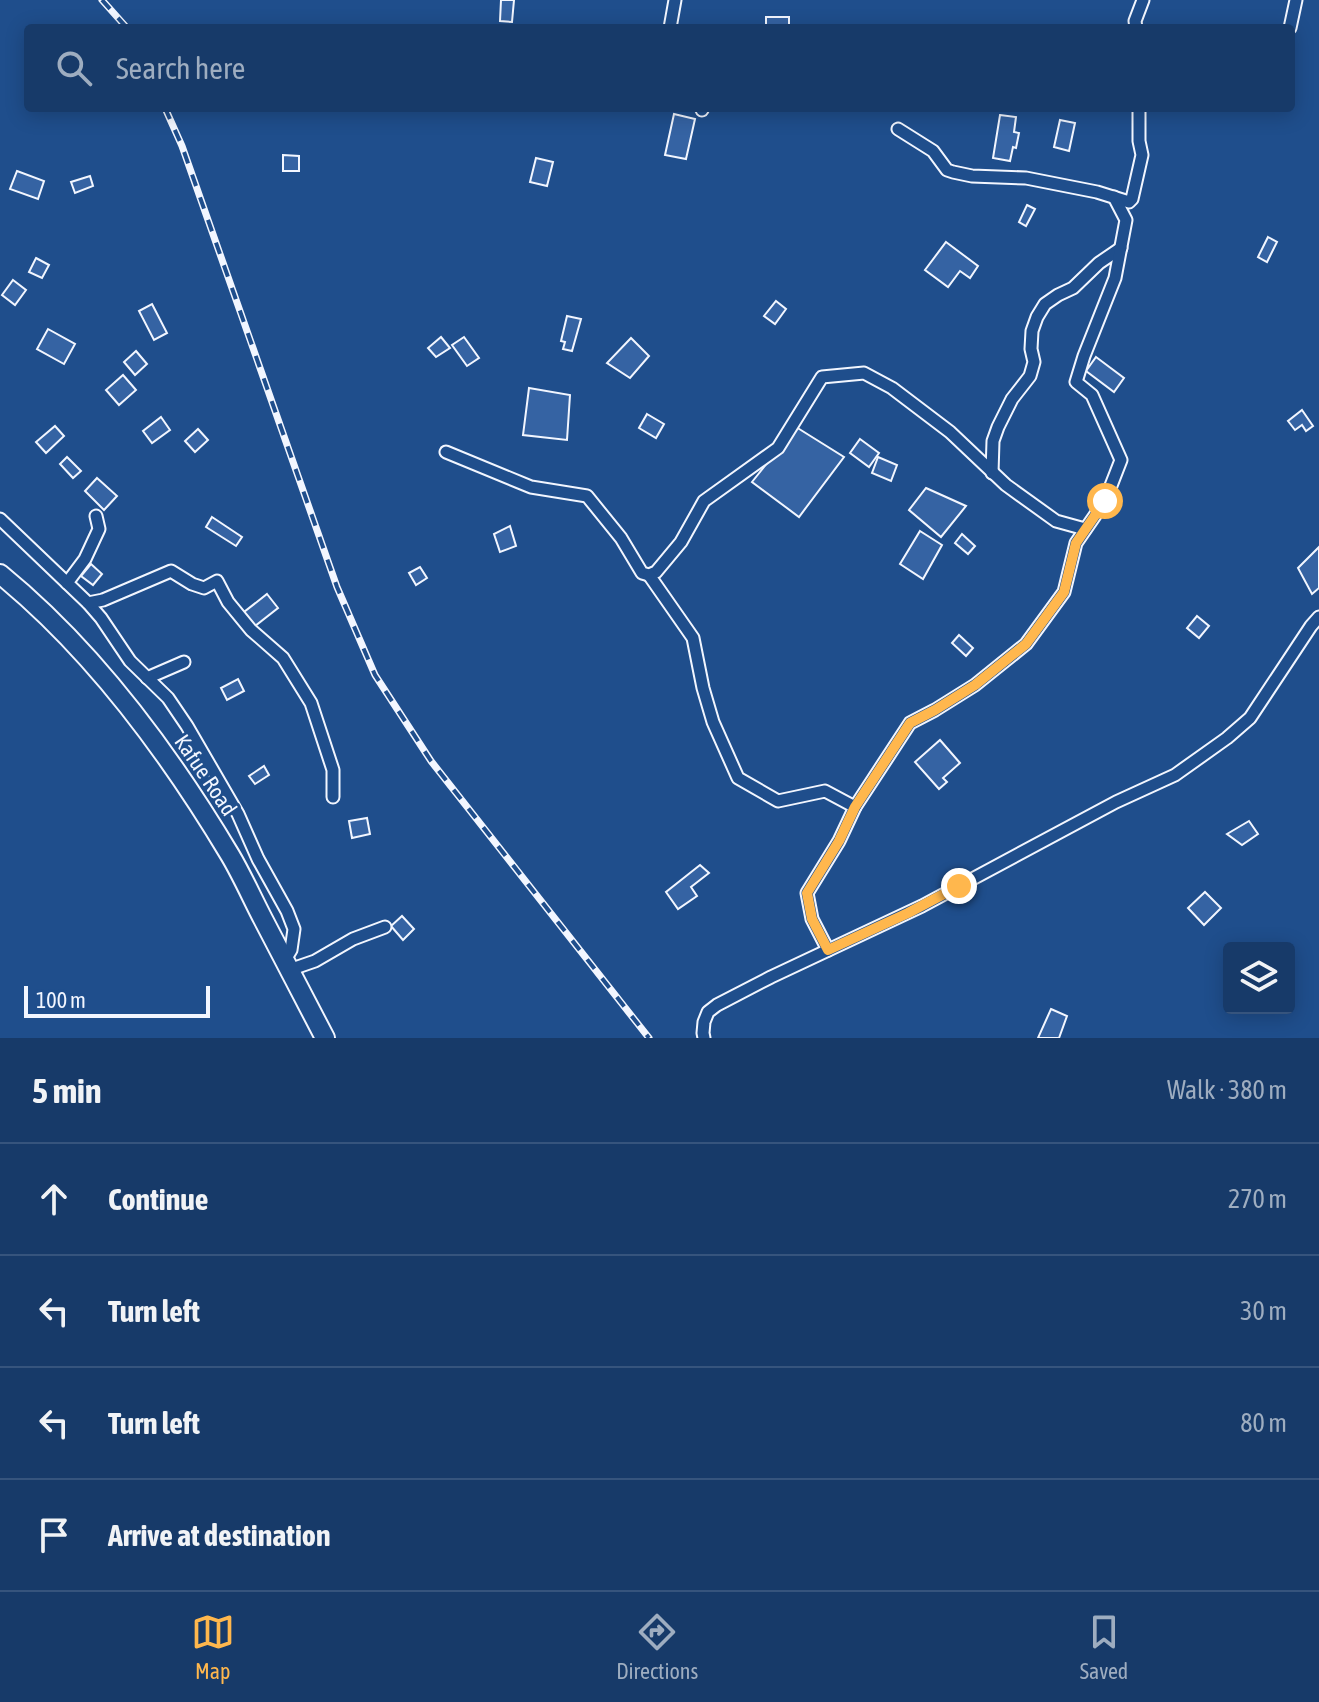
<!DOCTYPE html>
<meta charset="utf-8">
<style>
:root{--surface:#173a69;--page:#20416f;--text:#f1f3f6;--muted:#9eadc0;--line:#36547d;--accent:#ffb74d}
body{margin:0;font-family:"Asap Condensed",sans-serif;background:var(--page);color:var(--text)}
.controls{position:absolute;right:24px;bottom:24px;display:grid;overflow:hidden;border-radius:8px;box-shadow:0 4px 20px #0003}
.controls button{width:72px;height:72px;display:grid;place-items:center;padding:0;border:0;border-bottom:2px solid var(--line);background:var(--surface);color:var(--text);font:40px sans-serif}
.scale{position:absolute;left:24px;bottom:20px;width:186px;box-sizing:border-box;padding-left:8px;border:4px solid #f2f6ff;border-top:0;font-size:22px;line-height:28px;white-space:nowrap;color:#f2f6ff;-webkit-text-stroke:6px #1f4e8c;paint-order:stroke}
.stop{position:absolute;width:24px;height:24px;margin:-18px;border:6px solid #ffb74d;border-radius:50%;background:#fff}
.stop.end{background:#ffb74d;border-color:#fff;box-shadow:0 2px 8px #0008}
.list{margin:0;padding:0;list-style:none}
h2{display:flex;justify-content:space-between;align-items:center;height:104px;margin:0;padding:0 32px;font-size:34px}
h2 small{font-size:26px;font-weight:400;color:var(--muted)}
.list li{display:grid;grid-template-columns:52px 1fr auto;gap:24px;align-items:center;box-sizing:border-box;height:112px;padding:0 32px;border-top:2px solid var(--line)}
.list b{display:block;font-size:30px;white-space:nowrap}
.list em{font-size:26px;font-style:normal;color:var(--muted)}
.icon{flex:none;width:44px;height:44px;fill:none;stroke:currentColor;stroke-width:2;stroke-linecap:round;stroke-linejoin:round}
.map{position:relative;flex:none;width:1319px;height:1038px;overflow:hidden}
.search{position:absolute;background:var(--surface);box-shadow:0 4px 20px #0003;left:24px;right:24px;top:24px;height:88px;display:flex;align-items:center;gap:20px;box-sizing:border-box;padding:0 28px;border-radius:8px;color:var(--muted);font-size:30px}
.sheet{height:552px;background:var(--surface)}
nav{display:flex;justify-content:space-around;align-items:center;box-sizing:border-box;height:112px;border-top:2px solid var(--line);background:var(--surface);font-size:22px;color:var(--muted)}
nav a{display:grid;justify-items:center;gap:4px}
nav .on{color:var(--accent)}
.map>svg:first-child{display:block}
.building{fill:#3563a3;stroke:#f2f6ff;stroke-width:2}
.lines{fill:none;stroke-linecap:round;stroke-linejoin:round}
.minor-casing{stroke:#f2f6ff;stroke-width:15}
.trunk-casing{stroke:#f2f6ff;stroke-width:22}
.minor{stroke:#1f4e8c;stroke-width:11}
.trunk{stroke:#1f4e8c;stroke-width:18}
.rail-casing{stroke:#f2f6ff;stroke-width:7}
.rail{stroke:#1f4e8c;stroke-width:4;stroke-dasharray:12;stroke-linecap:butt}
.route{stroke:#ffb74d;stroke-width:10}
.labels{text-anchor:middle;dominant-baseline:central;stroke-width:6;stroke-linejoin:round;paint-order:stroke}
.street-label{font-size:22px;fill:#f2f6ff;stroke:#1f4e8c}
</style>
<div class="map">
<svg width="1319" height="1038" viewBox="0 0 1319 1038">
<rect width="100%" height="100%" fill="#1f4e8c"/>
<g class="building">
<path d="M501 0H514L512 22 500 21Z"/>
<rect x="766" y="17" width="23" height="11"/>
<path d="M674 114 695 119 686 159 665 155Z"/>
<path d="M1000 115 1016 117 1014 132 1019 133 1016 148 1013 147 1010 161 993 158Z"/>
<path d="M1060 120 1075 123 1069 151 1054 147Z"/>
<path d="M283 155 299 156V171H283Z"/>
<path d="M536 158 553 162 547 186 530 182Z"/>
<path d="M17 171 44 181 38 199 10 189Z"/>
<path d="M90 176 93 186 75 193 71 182Z"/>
<path d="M1027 205 1035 209 1026 226 1019 222Z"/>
<path d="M1268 237 1277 242 1267 262 1258 257Z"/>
<path d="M946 242 978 266 970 278 960 271 948 287 925 270Z"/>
<path d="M36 258 49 265 42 278 29 272Z"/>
<path d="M13 280 26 290 15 305 2 295Z"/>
<path d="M776 301 786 309 775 324 764 316Z"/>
<path d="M152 304 167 333 154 340 139 311Z"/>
<path d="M567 316 581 319 572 351 563 349 565 342 561 341Z"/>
<path d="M48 329 75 344 64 364 37 349Z"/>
<path d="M441 337 450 348 436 357 428 348Z"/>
<path d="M464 337 479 358 467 366 452 345Z"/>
<path d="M631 338 649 356 630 378 607 363Z"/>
<path d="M136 351 147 364 135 375 124 362Z"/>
<path d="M1096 357 1124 378 1114 392 1086 371Z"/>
<path d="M123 375 136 390 119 405 106 390Z"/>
<path d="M529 388 570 395 567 440 523 435Z"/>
<path d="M1302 410 1313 426 1306 431 1302 425 1295 430 1288 421Z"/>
<path d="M647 414 664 424 656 438 639 428Z"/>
<path d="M161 417 170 430 152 443 143 431Z"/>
<path d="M55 426 64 436 46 453 36 442Z"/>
<path d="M796 427 844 457 799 517 752 482Z"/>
<path d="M198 429 208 440 195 452 185 441Z"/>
<path d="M860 439 879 453 869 467 850 453Z"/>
<path d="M67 457 81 471 73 478 60 464Z"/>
<path d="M878 457 897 465 891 481 872 473Z"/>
<path d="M97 478 117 496 104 510 85 491Z"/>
<path d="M926 488 966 506 941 537 909 510Z"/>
<path d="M212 517 242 537 236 546 206 527Z"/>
<path d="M510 526 516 546 500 552 494 534Z"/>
<path d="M920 531 942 545 923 579 900 564Z"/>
<path d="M962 534 975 546 968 554 955 543Z"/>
<path d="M1319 547V588L1312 594 1298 568Z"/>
<path d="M91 564 102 574 93 585 81 576Z"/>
<path d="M420 567 427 578 416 585 409 573Z"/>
<path d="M267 594 278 608 255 626 244 612Z"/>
<path d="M1197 616 1209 626 1199 638 1187 628Z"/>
<path d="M959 635 973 648 966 656 952 643Z"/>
<path d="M238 679 244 691 227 700 221 688Z"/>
<path d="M940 740 960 763 943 778 947 782 939 789 915 762Z"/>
<path d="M264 766 269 775 255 784 249 776Z"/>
<path d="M367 818 370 834 352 838 349 821Z"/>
<path d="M1249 821 1258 834 1242 845 1227 834Z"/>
<path d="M700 865 709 873 691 887 697 896 678 909 666 892Z"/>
<path d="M1205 892 1221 908 1204 925 1188 908Z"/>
<path d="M402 916 414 929 403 940 391 926Z"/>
<path d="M1051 1009 1067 1016 1059 1038H1038Z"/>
</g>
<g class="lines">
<g class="minor-casing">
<g id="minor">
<path d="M670 28 675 0"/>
<path d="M1136 28 1135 21 1143 0"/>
<path d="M1290 28 1296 0"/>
<path d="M702 110 703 108"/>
<path d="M898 129 933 151 947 170 953 172 972 176 1026 178 1097 192 1129 202 1132 199 1142 155 1139 141V108"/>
<path d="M446 452 531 487 587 496 621 538 642 573 649 575 656 572 681 542 704 501 778 448 822 377 864 373 892 388 950 432 1006 485 1056 521 1085 529"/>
<path d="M992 473 993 441 998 427 1012 399 1030 376 1034 362 1031 349 1032 331 1037 317 1045 304 1058 295 1073 288 1099 263 1121 248"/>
<path d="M0 519 88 603 101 618 130 661 168 698 187 726 238 814 258 859 287 911 294 929 291 950 285 960"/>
<path d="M649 575 693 638 703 688 713 722 738 778 778 801 825 791 855 807 839 841 807 893 812 919 828 950"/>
<path d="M67 583 85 559 99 529 96 516"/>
<path d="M88 603 103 600 171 571 192 584 204 588 217 581 228 602 251 630 283 658 311 703 333 770V797"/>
<path d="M147 678 184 662"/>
<path d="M855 807 910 723 935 710 975 685 1026 644 1064 592 1076 543 1105 501 1121 460 1092 395 1076 382 1084 356 1115 278 1126 220 1114 197"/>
<path d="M289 970 315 961 353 939 385 927"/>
<path d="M704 1038 703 1033 704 1022 708 1012 717 1005 771 977 922 906 1116 802 1175 775 1227 738 1250 718 1311 626 1319 617"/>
</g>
</g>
<g class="trunk-casing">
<path id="trunk" d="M0 574C92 649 169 753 230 855 242 875 252 898 263 919 284 959 304 998 325 1038"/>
</g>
<use href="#minor" class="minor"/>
<use href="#trunk" class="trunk"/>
<g class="rail-casing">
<g id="rail">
<path d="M102 0 127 28"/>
<path d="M165 108 182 146 337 587 375 675 431 761 649 1038"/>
</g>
</g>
<use href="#rail" class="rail"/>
</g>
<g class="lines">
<path class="route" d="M959 886 908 913 828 950 812 919 807 893 839 841 855 807 910 723 935 710 975 685 1026 644 1064 592 1076 543 1105 501"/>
</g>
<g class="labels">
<g class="street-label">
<text transform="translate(206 775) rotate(56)">Kafue Road</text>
</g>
</g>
</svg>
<div class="controls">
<button><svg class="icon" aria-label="layers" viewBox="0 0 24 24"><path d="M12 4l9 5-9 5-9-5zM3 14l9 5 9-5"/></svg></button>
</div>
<div class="scale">100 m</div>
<div class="stop" style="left:1105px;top:501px"></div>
<div class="stop end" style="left:959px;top:886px"></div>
<div class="search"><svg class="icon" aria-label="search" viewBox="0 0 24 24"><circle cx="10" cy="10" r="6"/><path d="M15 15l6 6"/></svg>Search here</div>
</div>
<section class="sheet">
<h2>5 min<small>Walk · 380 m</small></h2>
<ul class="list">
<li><svg class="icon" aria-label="ahead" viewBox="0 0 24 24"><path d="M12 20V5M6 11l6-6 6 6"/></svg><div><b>Continue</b></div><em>270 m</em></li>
<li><svg class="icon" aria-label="left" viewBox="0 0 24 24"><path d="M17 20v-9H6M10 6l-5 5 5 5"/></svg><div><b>Turn left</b></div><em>30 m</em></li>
<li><svg class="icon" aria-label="left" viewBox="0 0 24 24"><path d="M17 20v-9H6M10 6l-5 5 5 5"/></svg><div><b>Turn left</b></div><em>80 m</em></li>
<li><svg class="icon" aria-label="arrive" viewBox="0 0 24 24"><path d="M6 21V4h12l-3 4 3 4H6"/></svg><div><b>Arrive at destination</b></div></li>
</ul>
</section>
<nav>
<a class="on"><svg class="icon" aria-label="map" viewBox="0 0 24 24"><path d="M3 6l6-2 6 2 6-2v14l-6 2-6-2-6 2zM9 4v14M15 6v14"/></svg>Map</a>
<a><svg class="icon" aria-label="directions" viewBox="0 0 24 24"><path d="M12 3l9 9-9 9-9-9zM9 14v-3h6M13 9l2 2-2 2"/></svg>Directions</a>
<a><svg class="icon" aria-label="saved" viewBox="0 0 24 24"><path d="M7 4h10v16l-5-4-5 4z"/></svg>Saved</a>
</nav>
